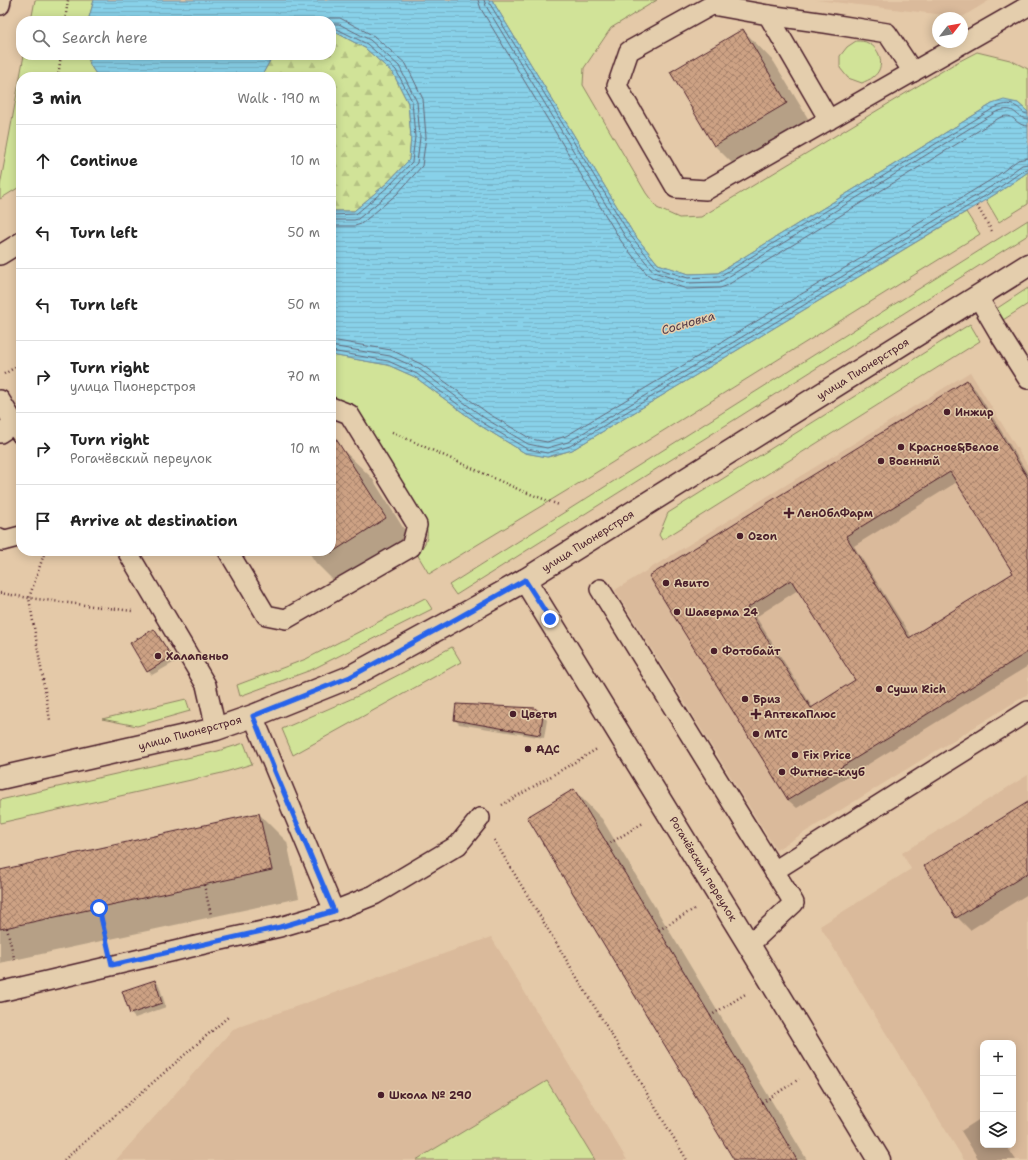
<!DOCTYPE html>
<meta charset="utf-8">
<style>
:root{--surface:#fff;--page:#f6f6f6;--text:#222;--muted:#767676;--line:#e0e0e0}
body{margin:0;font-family:"Shantell Sans",sans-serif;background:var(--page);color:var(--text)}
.controls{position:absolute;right:12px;bottom:12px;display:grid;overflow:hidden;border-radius:8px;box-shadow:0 2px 10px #0003}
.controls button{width:36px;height:36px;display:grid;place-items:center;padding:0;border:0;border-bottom:1px solid var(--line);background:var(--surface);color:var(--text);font:20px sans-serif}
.compass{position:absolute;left:932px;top:12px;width:36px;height:36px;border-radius:50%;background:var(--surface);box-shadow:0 2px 10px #0003;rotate:59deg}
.stop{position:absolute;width:12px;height:12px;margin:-9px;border:3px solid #2563eb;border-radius:50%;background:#fff}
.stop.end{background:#2563eb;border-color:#fff;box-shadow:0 1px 4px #0008}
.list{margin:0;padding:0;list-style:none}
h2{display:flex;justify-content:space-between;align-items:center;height:52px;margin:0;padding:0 16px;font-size:17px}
h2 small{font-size:13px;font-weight:400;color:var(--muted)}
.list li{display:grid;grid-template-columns:26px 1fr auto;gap:12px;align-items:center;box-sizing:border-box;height:72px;padding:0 16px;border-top:1px solid var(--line)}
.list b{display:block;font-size:15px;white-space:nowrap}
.list p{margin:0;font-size:13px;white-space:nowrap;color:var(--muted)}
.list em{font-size:13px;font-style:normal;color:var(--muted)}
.icon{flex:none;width:22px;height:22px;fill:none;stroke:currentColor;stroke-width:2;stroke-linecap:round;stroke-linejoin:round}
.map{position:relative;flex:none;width:1028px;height:1160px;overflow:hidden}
.search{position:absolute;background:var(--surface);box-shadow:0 2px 10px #0003;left:16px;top:16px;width:320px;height:44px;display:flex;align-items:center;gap:10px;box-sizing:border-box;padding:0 14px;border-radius:16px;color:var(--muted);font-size:15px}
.panel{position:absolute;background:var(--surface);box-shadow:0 2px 10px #0003;left:16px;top:72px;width:320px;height:484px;border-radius:16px}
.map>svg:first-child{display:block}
.built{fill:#daba9b;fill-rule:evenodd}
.grass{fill:#d1e398;stroke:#8e8162}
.forest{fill:url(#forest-firs);stroke:#8e8162}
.water{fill:url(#water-rules);stroke:#6f8a9d}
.shadow{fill:#0003;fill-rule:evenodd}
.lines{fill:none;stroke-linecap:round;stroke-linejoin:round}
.shore{stroke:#636677;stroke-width:1}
.building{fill:url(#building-cross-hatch);stroke:#4a1f2b;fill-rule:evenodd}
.lane-casing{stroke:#4a1f2b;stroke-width:22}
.street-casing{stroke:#4a1f2b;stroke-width:25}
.secondary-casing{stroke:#4a1f2b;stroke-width:25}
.path{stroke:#4a1f2b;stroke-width:2.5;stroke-dasharray:1 3;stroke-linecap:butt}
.lane{stroke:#e4cead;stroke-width:19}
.street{stroke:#e4cead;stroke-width:22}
.secondary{stroke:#e4cead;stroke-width:22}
.route{stroke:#2563eb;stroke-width:5}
.poi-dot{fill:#4a1f2b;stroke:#e4cead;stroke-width:1.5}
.labels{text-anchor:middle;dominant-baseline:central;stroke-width:3;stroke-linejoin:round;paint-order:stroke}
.street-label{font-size:11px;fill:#4a1f2b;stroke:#e4cead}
.poi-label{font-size:11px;font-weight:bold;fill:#4a1f2b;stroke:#e4cead;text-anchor:start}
.water-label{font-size:12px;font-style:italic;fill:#533a48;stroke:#e4cead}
</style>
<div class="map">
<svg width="1028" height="1160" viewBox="0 0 1028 1160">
<defs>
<pattern id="forest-firs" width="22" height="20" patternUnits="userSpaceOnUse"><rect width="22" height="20" fill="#d1e398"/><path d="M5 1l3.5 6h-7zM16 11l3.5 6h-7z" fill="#b5c283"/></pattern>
<pattern id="water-rules" width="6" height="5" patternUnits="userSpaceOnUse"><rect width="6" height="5" fill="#88d1e9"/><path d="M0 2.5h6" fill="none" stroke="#77b3c8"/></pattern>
<pattern id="building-cross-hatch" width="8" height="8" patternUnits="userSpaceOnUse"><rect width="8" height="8" fill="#cda284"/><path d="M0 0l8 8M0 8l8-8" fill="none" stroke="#a8836c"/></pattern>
</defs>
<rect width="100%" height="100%" fill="#e4c9a8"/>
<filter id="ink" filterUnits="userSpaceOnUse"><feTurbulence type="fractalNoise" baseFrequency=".025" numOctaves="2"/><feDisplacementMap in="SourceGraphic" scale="8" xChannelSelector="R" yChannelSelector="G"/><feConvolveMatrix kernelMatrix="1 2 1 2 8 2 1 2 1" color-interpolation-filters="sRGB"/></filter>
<g filter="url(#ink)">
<g class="built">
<path d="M816 0H990L962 17Z"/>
<path d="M970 372 1028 466V694L776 850 615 590Z"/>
<path d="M1028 775V1160H964L820 926 911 869 902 853ZM983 1043H1013V1145H983Z"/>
<path d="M491 937 627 1160H116L233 1029Z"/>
</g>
<g class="grass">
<path d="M35 0H94L88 21H31Z"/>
<path d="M492 0H657L611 28 584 68 583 85 646 193 657 208 679 218 701 217 954 64 977 52 1010 60 1028 69V112L1018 103 992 104 718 273 689 274 658 264 633 233Z"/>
<path d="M856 41C860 41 865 41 868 43 881 49 886 68 873 77 870 80 865 81 862 83L848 78 840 68V56L847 47Z"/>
<path d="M24 55H88L90 65 98 77H21V186L0 199V186Z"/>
<path d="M1028 172V204L999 222 986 200 1002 190Z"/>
<path d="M966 212 980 234 576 485 429 574 417 554C430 539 430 533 421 516L331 399V355L388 365 415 377 481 426 525 453 548 457 572 450Z"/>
<path d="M1028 220V235L456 595 449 585Z"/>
<path d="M1028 288V304L1003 320 996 309Z"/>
<path d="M970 324 980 341 662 540 659 535 668 513Z"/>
<path d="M425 598 432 609 311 670 240 696 237 685 306 659Z"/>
<path d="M452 647 461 662 293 755 282 729 360 695Z"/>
<path d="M186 699 190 711 137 726 102 719Z"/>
<path d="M244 743 252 764 222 773 0 823V800L218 751Z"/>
<path d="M547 1081 595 1160H416Z"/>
</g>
<path class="forest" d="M335 32 365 48 393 73 408 103 411 137 409 160 387 183 354 211H331V77H261L273 55H331V33Z"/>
<g class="water">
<path d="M94 0H492L633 233 658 264 689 274 718 273 992 104 1004 100 1018 103 1028 112V172L1002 190 572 450 547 457 525 453 481 426 415 377 388 365 331 355V211H354L387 183 409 160 411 137 408 103 393 73 365 48 335 32 331 33V21H88Z"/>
<path d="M88 55H273L261 77H98L90 65Z"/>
</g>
<g class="shadow">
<path d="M743 30 774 62 818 135 746 177 715 146 672 72Z"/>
<path d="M967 381 976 390 1028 474V666L797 808 788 800 651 577ZM957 482 1014 574 912 638 854 546ZM798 590 856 680 813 708 756 617Z"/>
<path d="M340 447 372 478 417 550 347 594 316 563 308 551H331V453Z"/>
<path d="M154 630 158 634 175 662 152 675 148 671Z"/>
<path d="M543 716 547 720 544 738 459 724 455 720Z"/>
<path d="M574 790 602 819 807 1160H735Z"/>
<path d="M1028 803V894L970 930 957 917Z"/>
<path d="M259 814 287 842 299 898 0 963V871Z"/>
<path d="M155 981 159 985 166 1007 135 1018 131 1014Z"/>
<path d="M983 1117V1145H1006L1016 1160H979L961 1131Z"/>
</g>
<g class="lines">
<g class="shore">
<path d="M478 0 481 9 621 241 647 274 653 278 687 289 720 288 726 286 999 118C1016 111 1012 125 1028 126"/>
<path d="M484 0 486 6 626 238 654 272 687 283 719 282 723 280 996 112C1018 104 1013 118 1028 119"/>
<path d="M489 0 490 4 630 235 657 268 688 278 720 276 994 108C1002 105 1009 102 1017 107 1022 110 1022 114 1028 114"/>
<path d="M322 21 330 18H340L374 36 406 64 423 99 426 137 422 166 397 194 361 224 355 226H331"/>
<path d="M331 24H339L370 40 399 66 417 102 420 137 417 163 393 190 358 219 354 220H331"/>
<path d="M331 29H337L367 44 396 70 412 101 415 137 412 162 389 186 356 214 331 215"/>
<path d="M331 340 391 350 421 364 489 414 531 439 547 442 566 436 994 178 1018 160 1028 158"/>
<path d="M331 346 390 356 419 369 486 419 528 444 547 448 568 442 997 183 1022 165 1028 164"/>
<path d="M331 351 388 361 417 374 483 423 527 449 547 453 570 446 1000 187 1024 170 1028 169"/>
</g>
</g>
<g class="building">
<path d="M743 29 787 103 714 146 670 72Z"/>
<path d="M967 380 1028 478V652L788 800 649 576ZM950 472 1013 573 909 638 846 536ZM791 580 855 680 811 708 747 608Z"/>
<path d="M331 431 386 518 331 553Z"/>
<path d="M154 629 172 657 147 672 130 643Z"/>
<path d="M456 704 535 708 543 715 540 735 454 720Z"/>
<path d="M574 789 608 845 797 1160H734L527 817Z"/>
<path d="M1028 802V873L956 918 924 866Z"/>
<path d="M259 813 272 870 0 929V870Z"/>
<path d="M155 980 162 1003 130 1014 122 991Z"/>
</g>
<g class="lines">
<g class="lane-casing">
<g id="lane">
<path d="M0 5 1 0"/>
<path d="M768 15 825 23 887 33 913 72"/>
<path d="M829 120 768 15 712 5 629 51 617 86 676 188 706 190 1028 6"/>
<path d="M0 255 21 242"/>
<path d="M978 297 1002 338 1028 379"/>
<path d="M0 400 21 434"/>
<path d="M0 433 15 423"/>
<path d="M0 538 2 541 21 536"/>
<path d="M127 551 206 685 216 729"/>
<path d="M228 551 266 615 286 619 411 547 417 525 349 414 331 407"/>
<path d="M600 589 794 903 749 945"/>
<path d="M774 871 1028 711"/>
<path d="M334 911 374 895 458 845 480 818"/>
<path d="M0 992 217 941 280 927 334 911 275 769 253 716"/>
</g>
</g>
<g class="street-casing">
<path id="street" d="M525 580 749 945 879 1160"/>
</g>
<g class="secondary-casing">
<path id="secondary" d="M0 778 216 729 253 716 350 677 456 619 525 580 1028 265"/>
</g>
<g class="path">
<path d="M65 21 68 0"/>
<path d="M58 77 61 55"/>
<path d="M977 206 992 231"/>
<path d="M4 374 21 364"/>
<path d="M392 432 520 490 559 505"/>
<path d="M45 551 29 598 50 720"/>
<path d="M0 593 29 598 132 611"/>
<path d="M502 805 597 749"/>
<path d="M494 840 687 1160"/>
<path d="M607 845 643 823"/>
<path d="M204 885 211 915"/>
<path d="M99 908 106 940"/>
<path d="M7 928 15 962"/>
<path d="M659 930 694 909"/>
<path d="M710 1016 747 993"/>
<path d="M762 1103 799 1079"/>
<path d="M64 1160 228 1017"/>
</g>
<use href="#lane" class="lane"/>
<use href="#street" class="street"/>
<use href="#secondary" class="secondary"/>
</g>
</g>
<g class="lines" filter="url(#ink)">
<path class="route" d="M99 908 112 965 280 927 334 911 274 769 253 716 350 677 456 619 525 580 550 619"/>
</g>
<g class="poi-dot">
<circle cx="947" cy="412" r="4"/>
<circle cx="901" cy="447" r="4"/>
<circle cx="881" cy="461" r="4"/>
<path d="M787 507h4v4h4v4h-4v4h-4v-4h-4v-4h4z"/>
<circle cx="740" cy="536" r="4"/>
<circle cx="666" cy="583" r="4"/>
<circle cx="677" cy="612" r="4"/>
<circle cx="714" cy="651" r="4"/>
<circle cx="158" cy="656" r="4"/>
<circle cx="879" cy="689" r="4"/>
<circle cx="745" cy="699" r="4"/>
<circle cx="513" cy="714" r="4"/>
<path d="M754 708h4v4h4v4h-4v4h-4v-4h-4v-4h4z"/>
<circle cx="756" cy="734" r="4"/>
<circle cx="528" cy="749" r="4"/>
<circle cx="795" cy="755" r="4"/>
<circle cx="782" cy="772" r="4"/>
<circle cx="381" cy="1095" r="4"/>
</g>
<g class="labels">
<g class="street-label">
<text transform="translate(863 369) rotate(-32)">улица Пионерстроя</text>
<text transform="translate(588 541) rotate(-32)">улица Пионерстроя</text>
<text transform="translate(190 733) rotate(-15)">улица Пионерстроя</text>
<text transform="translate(703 869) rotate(59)">Рогачёвский переулок</text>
</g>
<g class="poi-label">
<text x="955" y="412">Инжир</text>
<text x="909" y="447">Красное&amp;Белое</text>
<text x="889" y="461">Военный</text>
<text x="797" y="513">ЛенОблФарм</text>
<text x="748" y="536">Ozon</text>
<text x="674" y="583">Авито</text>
<text x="685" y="612">Шаверма 24</text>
<text x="722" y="651">Фотобайт</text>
<text x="166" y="656">Халапеньо</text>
<text x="887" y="689">Суши Rich</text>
<text x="753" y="699">Бриз</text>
<text x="521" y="714">Цветы</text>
<text x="764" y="714">АптекаПлюс</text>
<text x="764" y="734">МТС</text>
<text x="536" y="749">АДС</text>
<text x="803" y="755">Fix Price</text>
<text x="790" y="772">Фитнес-клуб</text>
<text x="389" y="1095">Школа № 290</text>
</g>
<g class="water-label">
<text transform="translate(688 323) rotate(-16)">Сосновка</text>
</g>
</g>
</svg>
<div class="controls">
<button>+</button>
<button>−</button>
<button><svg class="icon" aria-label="layers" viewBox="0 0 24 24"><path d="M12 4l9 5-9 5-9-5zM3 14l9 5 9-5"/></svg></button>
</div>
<svg class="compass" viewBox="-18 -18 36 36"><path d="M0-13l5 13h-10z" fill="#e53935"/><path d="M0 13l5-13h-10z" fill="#767676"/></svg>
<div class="stop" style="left:99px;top:908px"></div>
<div class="stop end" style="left:550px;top:619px"></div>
<div class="search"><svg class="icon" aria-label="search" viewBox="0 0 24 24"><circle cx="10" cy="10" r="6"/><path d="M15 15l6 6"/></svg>Search here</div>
<section class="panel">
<h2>3 min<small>Walk · 190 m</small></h2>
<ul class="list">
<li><svg class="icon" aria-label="ahead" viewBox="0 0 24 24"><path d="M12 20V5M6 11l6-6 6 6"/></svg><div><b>Continue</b></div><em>10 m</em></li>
<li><svg class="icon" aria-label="left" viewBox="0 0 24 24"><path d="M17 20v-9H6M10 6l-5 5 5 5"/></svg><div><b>Turn left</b></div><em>50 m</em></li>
<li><svg class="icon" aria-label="left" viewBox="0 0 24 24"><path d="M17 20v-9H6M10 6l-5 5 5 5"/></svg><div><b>Turn left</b></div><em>50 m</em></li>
<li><svg class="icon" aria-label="right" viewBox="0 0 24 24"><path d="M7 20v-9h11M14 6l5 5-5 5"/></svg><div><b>Turn right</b><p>улица Пионерстроя</p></div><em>70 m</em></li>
<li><svg class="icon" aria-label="right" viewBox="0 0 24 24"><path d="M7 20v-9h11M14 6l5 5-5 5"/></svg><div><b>Turn right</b><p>Рогачёвский переулок</p></div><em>10 m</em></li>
<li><svg class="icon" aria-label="arrive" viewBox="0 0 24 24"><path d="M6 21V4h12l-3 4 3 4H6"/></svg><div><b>Arrive at destination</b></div></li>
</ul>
</section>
</div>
